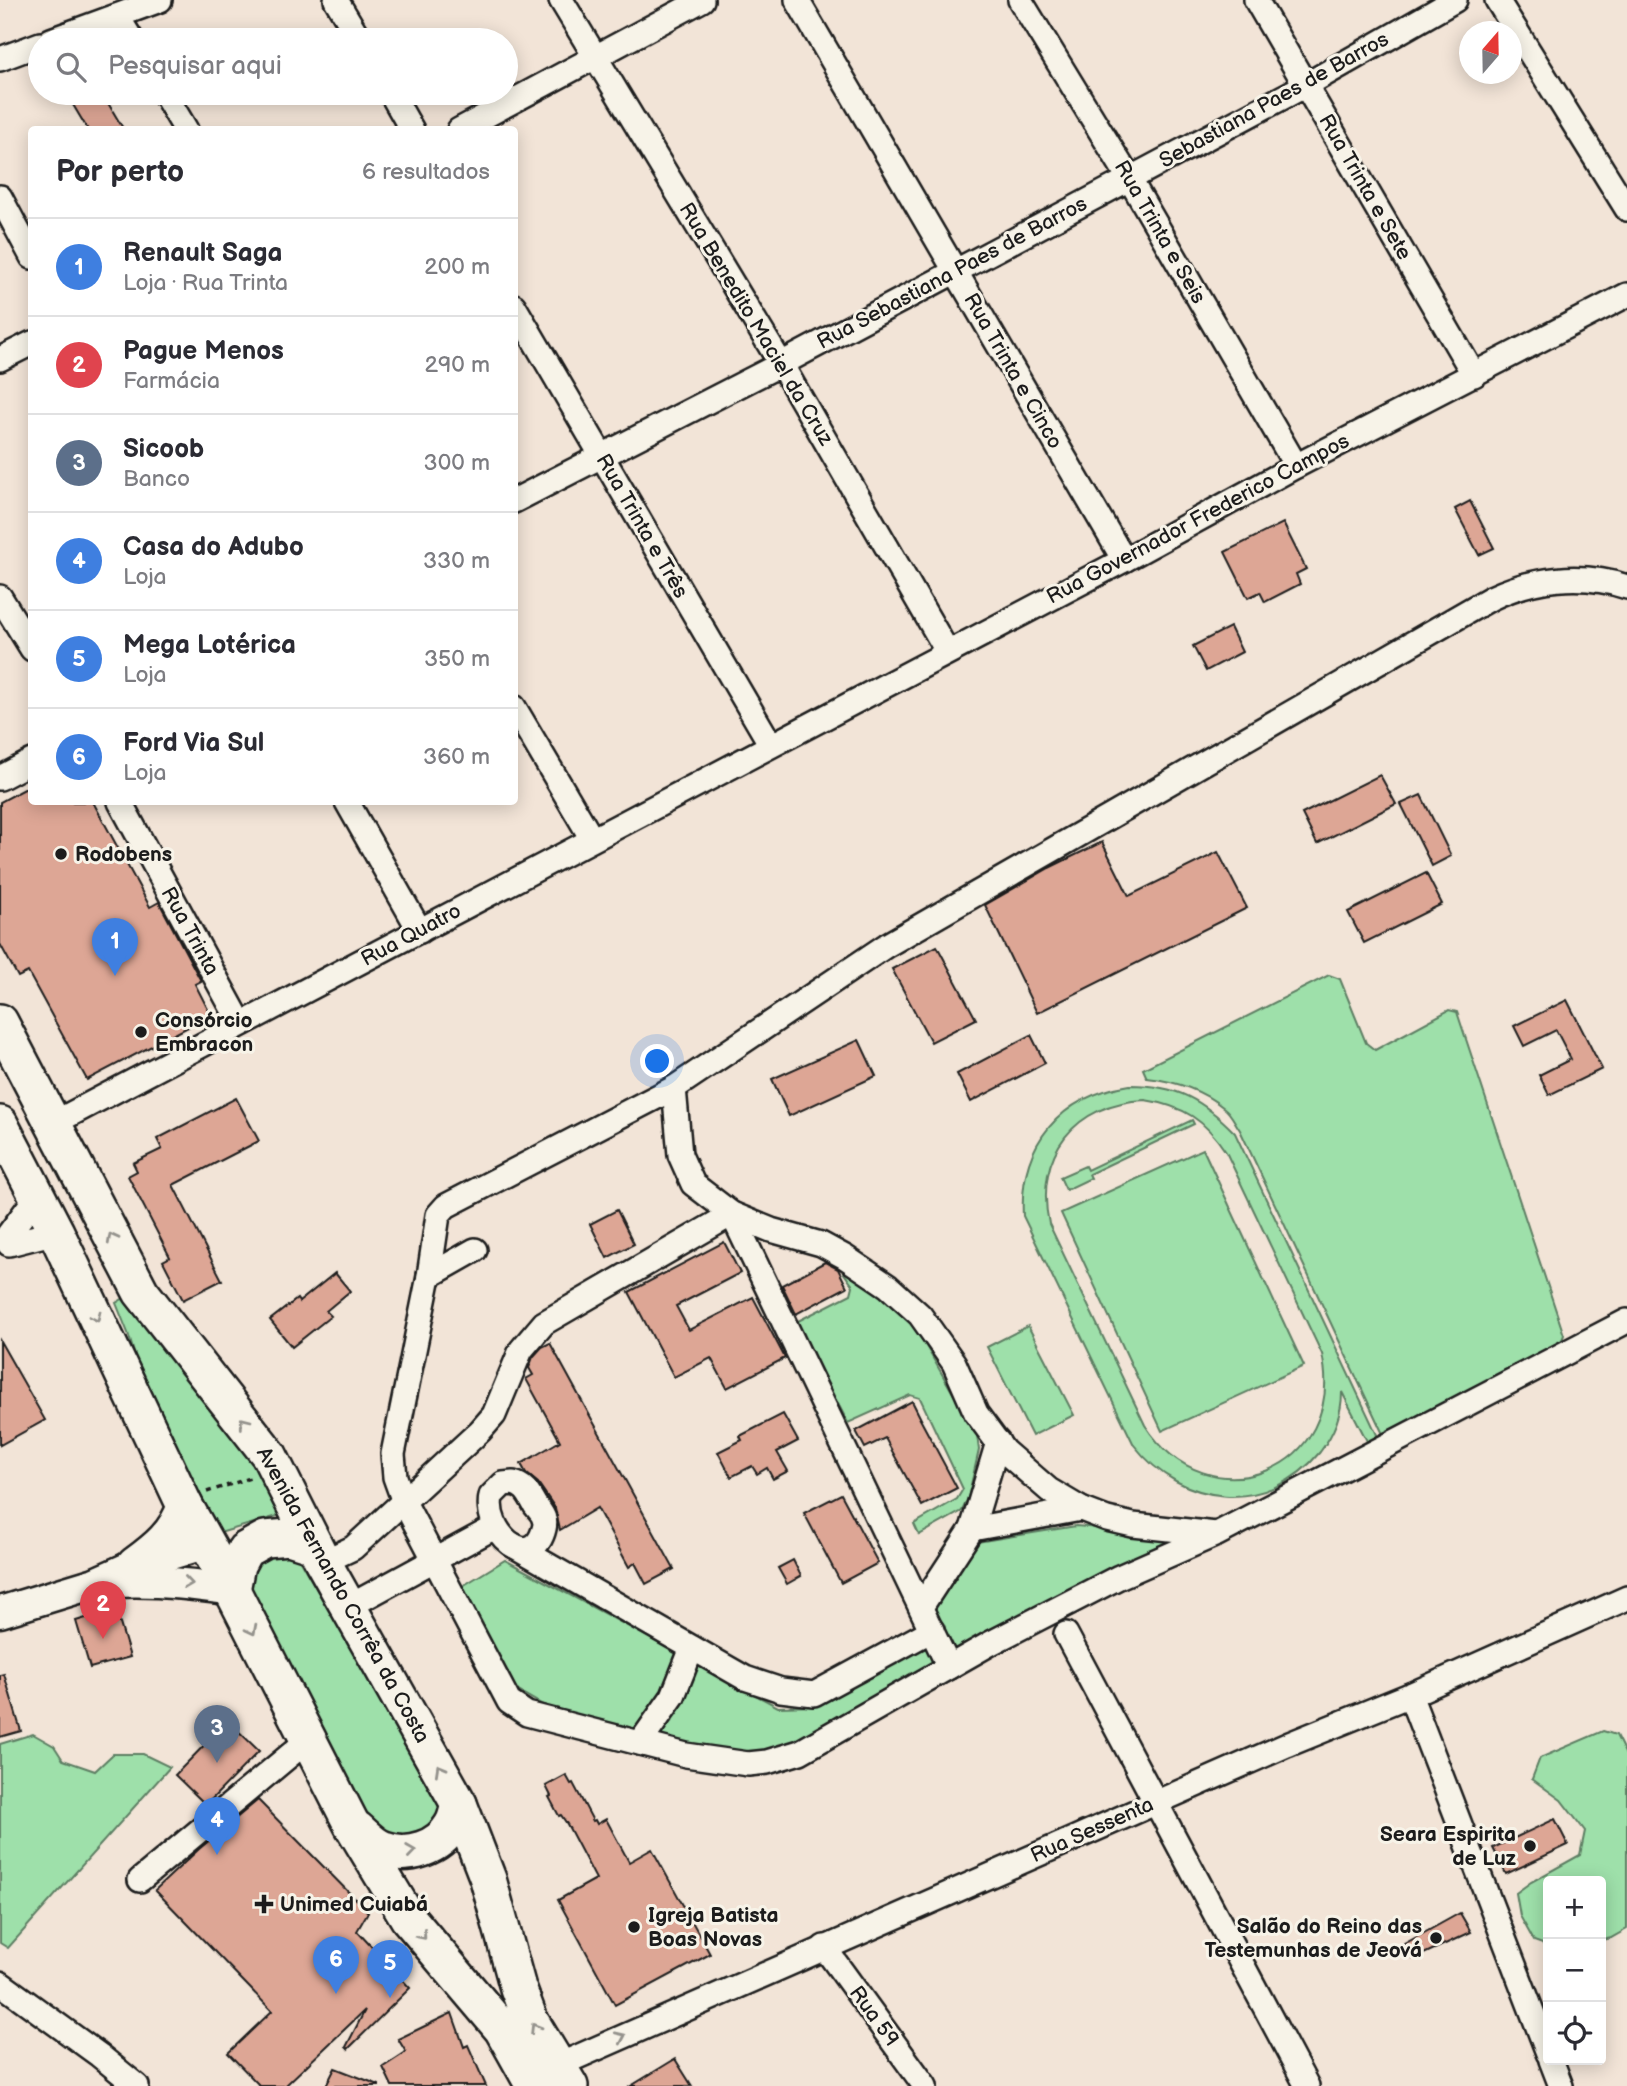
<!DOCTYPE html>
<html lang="pt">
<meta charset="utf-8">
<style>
:root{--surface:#fff;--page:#f2f2f3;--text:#2b2b33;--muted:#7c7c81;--line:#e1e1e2;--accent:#db2777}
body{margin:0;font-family:"Balsamiq Sans",sans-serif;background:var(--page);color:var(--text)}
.controls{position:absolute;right:21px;bottom:21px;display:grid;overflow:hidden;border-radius:7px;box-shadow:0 4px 18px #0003}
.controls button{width:63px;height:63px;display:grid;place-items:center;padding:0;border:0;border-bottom:2px solid var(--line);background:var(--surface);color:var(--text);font:35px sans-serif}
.compass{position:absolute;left:1459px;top:21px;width:63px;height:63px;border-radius:50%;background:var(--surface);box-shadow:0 4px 18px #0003;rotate:20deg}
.you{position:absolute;left:658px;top:1062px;width:24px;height:24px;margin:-18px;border:5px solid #fff;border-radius:50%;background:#1a73e8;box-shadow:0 0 0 10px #1a73e833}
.badge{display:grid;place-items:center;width:46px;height:46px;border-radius:50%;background:var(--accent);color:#fff;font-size:23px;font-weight:700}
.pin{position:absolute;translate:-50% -58px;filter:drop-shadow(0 2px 4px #0008)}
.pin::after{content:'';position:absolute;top:37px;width:24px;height:21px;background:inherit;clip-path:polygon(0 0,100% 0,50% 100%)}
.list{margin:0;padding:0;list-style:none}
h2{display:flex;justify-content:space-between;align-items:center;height:91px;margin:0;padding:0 28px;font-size:30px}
h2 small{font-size:23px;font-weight:400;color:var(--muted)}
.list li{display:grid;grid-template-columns:46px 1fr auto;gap:21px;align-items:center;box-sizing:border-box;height:98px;padding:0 28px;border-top:2px solid var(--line)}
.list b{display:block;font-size:26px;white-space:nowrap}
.list p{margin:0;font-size:23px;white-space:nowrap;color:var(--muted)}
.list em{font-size:23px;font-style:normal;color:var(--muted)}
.icon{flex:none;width:38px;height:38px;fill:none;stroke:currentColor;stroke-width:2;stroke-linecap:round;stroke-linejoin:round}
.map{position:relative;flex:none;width:1627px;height:2086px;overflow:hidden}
.search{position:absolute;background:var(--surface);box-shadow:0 4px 18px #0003;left:28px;top:28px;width:490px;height:77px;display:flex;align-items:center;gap:18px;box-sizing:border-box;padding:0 24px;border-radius:38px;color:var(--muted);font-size:26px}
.panel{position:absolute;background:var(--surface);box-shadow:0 4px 18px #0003;left:28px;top:126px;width:490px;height:679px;border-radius:7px}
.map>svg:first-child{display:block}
.green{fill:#9ee0aa;stroke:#5d7e63;stroke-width:2;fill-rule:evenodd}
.building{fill:#dda695;stroke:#1c1c1c;stroke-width:2}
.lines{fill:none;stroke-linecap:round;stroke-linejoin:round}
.minor-casing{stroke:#1c1c1c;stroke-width:28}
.major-casing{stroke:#1c1c1c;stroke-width:35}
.highway-casing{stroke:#1c1c1c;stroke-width:40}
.path{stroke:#1c1c1c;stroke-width:3.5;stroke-dasharray:5 5;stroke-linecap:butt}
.minor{stroke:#f7f3e8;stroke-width:23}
.major{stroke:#f7f3e8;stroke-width:30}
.highway{stroke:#f7f3e8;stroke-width:35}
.oneway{stroke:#94928c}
.poi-dot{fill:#1c1c1c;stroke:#f7f3e8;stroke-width:2.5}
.labels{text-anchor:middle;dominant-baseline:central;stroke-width:6;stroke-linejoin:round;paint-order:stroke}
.street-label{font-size:21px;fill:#1c1c1c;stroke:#f7f3e8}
.poi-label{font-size:21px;font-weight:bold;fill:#1c1c1c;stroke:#f7f3e8;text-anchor:start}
</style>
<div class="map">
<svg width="1627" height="2086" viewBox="0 0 1627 2086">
<rect width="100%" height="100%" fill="#f2e4d7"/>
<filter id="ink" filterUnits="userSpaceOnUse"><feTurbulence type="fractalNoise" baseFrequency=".0143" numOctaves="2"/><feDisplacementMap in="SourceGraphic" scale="14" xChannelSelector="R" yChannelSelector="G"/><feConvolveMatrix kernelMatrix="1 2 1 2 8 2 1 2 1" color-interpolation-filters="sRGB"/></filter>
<g filter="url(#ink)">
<g class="green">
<path d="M1329 975 1340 979 1366 1043 1375 1050 1449 1010 1457 1012 1564 1335 1561 1342 1387 1435 1382 1432 1240 1130C1235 1123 1231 1113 1224 1108 1202 1090 1174 1081 1147 1078L1143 1069Z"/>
<path d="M1130 1085C1177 1085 1203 1100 1235 1133L1379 1439 1369 1445 1342 1392C1342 1414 1333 1435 1320 1452 1268 1516 1182 1507 1134 1445L1023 1216C1019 1144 1060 1096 1130 1085ZM1145 1100C1184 1106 1205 1120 1226 1152L1322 1354C1348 1470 1208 1525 1145 1425L1049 1224C1034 1154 1075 1103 1145 1100Z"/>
<path d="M1192 1120 1194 1124 1089 1174 1091 1178 1066 1190 1060 1177 1085 1166 1087 1170Z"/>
<path d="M1203 1149 1304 1366 1162 1431 1061 1213Z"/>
<path d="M847 1269 865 1282 915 1327 977 1435 979 1450 968 1498 962 1511 919 1535 914 1524 957 1499 963 1489 920 1398 910 1395 848 1423 796 1322 851 1294 853 1286 843 1272Z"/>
<path d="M129 1295 240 1438 281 1515 206 1537 153 1415 128 1333 116 1303Z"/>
<path d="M1028 1326 1074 1415 1032 1436 987 1347Z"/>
<path d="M1076 1526 1179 1535 1184 1541 954 1655 930 1608 977 1542Z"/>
<path d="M265 1547 299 1559 357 1659 445 1801 438 1832 381 1840 241 1591Z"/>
<path d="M505 1560 778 1707 815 1706 926 1643 937 1664 799 1741 768 1752H720L550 1709 515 1689 461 1587Z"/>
<path d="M1603 1731 1616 1735 1627 1757V1929L1611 1938 1601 1940V1881H1548V1946L1534 1941 1520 1916 1516 1893 1531 1882 1580 1855 1585 1831 1561 1800 1532 1779 1540 1758Z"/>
<path d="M33 1734 54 1746 63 1760 95 1771 113 1754H143L170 1767 8 1948 0 1943V1744Z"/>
</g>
<g class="building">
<path d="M66 93H102L124 130H88Z"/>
<path d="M1470 501 1494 548 1479 555 1455 509Z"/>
<path d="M1283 523 1306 569 1296 574 1300 584 1265 602 1260 592 1248 598 1225 552Z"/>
<path d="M1230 627 1242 652 1206 671 1193 646Z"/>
<path d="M1380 775 1396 804 1317 844 1302 814Z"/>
<path d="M32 785V802H93L150 907 159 902 201 981 195 984 211 1015 87 1080 28 972 18 977 0 944V802Z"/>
<path d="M1421 795 1451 856 1432 866 1401 804Z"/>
<path d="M1102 842 1129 896 1218 852 1247 908 1037 1013 985 905 1049 868Z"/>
<path d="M1426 873 1442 904 1364 943 1348 912Z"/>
<path d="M937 946 976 1019 931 1042 892 969Z"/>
<path d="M1567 1000 1602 1069 1549 1095 1539 1075 1571 1059 1556 1030 1524 1046 1514 1026Z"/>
<path d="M1031 1035 1045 1063 971 1102 957 1074Z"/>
<path d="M859 1040 876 1076 789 1116 772 1079Z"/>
<path d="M236 1098 259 1141 173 1185 222 1280 183 1300 163 1261 170 1257 128 1176 137 1171 133 1163 162 1149 157 1139Z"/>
<path d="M617 1210 634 1244 607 1258 590 1224Z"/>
<path d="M724 1242 740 1273 676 1306 689 1330 753 1297 785 1358 727 1388 711 1358 674 1377 629 1292Z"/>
<path d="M825 1262 838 1269 847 1287 796 1314 782 1285Z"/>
<path d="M335 1273 350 1291 326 1311 331 1316 292 1347 270 1320 297 1299 299 1302Z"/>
<path d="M0 1341 45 1420 0 1445Z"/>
<path d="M550 1343 674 1569 646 1584 635 1563 629 1567 597 1508 560 1530 555 1508 538 1483 526 1473 521 1464 560 1441 526 1379 533 1375 529 1368 533 1357 542 1347Z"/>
<path d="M912 1401 921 1419H920L957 1488 922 1506 885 1438 865 1448 856 1431Z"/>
<path d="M783 1414 798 1441 777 1452 788 1471 773 1479 767 1468 757 1474 752 1466 731 1477 718 1452 742 1440 740 1436Z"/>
<path d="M841 1494 878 1563 841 1583 804 1513Z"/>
<path d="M793 1560 801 1576 787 1584 778 1568Z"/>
<path d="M109 1611 118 1617 130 1657 90 1668 76 1621Z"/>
<path d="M4 1674 21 1731 0 1737V1675Z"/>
<path d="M228 1721 259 1751 206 1805 175 1775Z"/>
<path d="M566 1775 571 1784 573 1783 593 1821 595 1820 597 1824 606 1819 629 1862 652 1849 710 1954 615 2005 558 1900 596 1879 567 1824 561 1815 559 1816 549 1797 551 1796 546 1786Z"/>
<path d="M258 1800 368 1912 357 1931 410 1988 348 2049 346 2047 365 2010 285 2086H260L228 2053 272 2011 155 1890 199 1849Z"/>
<path d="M1555 1819 1568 1845 1506 1874 1493 1848Z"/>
<path d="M1460 1913 1471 1932 1413 1959 1404 1944Z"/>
<path d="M452 2013 464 2047 468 2045 486 2086H392L383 2067 406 2052 398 2039Z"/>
<path d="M675 2059 692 2086H631Z"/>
<path d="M335 2068 379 2085V2086H326Z"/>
</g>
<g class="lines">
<g class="minor-casing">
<g id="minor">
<path d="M336 0 360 40"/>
<path d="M561 0 781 364 947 651"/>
<path d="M797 0 1124 560"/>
<path d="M1020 0 1129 178 1296 466"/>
<path d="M1256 0 1474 375"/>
<path d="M1497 0 1627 209"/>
<path d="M117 16 132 40"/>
<path d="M51 40 160 0"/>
<path d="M0 59 40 44"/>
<path d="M164 93 186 130"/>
<path d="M391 93 412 130"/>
<path d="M459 130 702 0"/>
<path d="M0 197 32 257"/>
<path d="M514 306 771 745"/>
<path d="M0 359 32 343"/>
<path d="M514 501 781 364 1306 85 1455 0"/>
<path d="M1627 587C1581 572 1533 578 1491 598L887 945 674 1088 446 1206 438 1215 429 1276 393 1454 395 1477 404 1502 509 1702 527 1714 686 1755 748 1764 767 1762 800 1752 991 1643 1119 1577 1217 1534 1627 1321"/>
<path d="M0 597 32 649"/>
<path d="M514 707 592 839"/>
<path d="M0 778 32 761"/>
<path d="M120 802 241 1024"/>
<path d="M347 802 420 931"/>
<path d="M674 1088 680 1155 693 1184 732 1214 771 1230 821 1244 845 1257 888 1286 920 1315 954 1363 976 1413 1004 1451 1049 1490 1081 1509 1107 1519 1133 1525 1216 1534"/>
<path d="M52 1124 1124 560 1296 466 1627 295"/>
<path d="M5 1239 37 1196"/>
<path d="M9 1244 56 1232"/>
<path d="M429 1276 475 1250"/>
<path d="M998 1442 972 1529 1081 1509"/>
<path d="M513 1483C526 1486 529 1495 535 1505 538 1509 543 1514 544 1519 546 1524 544 1530 542 1535 528 1569 484 1533 491 1496L503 1484Z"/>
<path d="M511 1544 745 1678 781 1690 814 1694 932 1630"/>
<path d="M323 1562 353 1548 480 1431 494 1415 521 1350 544 1323 732 1214 949 1667"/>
<path d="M348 1607 495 1527"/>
<path d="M921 1607 972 1529"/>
<path d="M1066 1634 1307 2086"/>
<path d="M1410 1695 1548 2053"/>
<path d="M640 1743 673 1696 692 1648"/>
<path d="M140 1880 308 1740"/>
<path d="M824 1947 925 2086"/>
<path d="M0 1983 99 2055 137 2086"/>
<path d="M1551 2060 1561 2086"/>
<path d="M559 2065 1287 1745 1410 1695 1627 1598"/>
</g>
</g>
<g class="major-casing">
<g id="major">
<path d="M117 1582C156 1580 193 1584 232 1590"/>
<path d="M0 1612 95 1583 135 1565 207 1543"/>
</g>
</g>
<g class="highway-casing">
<g id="highway">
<path d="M0 1022 141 1292 269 1455 323 1562 459 1804 488 1879 518 1988 530 2020 570 2086"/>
<path d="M0 1124 56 1232 185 1506 232 1590 352 1825 408 1918 502 2029 534 2086"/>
<path d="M135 1565C157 1549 176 1534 185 1506"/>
<path d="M232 1590 237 1565 245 1550 265 1539 289 1537 314 1545"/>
<path d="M357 1829C365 1836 374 1846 384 1849 408 1858 439 1848 452 1825 456 1819 457 1811 459 1804"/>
</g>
</g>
<path class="path" d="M207 1492 253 1477"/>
<use href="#minor" class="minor"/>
<use href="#major" class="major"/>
<use href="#highway" class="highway"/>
</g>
<defs><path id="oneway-chevron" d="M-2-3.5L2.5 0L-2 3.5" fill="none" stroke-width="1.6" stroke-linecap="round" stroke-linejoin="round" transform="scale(1.75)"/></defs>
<g class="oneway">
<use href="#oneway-chevron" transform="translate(112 1238) rotate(-118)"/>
<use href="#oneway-chevron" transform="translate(96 1317) rotate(65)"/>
<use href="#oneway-chevron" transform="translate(244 1422) rotate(-128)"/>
<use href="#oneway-chevron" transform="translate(188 1583) rotate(8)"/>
<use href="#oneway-chevron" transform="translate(252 1630) rotate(63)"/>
<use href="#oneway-chevron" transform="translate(440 1769) rotate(-119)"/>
<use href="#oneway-chevron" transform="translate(411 1851) rotate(-8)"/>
<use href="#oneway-chevron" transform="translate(422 1935) rotate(49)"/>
<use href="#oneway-chevron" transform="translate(535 2028) rotate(-121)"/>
<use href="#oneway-chevron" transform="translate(621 2037) rotate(-24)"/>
</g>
</g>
<g class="poi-dot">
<circle cx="61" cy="854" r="7"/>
<circle cx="141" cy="1032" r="7"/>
<circle cx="1530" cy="1846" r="7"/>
<path d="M260.5 1893.5h7v7h7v7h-7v7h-7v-7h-7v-7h7z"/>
<circle cx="634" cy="1927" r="7"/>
<circle cx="1436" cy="1938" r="7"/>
</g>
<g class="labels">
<g class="street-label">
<text transform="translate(1274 100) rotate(-29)">Sebastiana Paes de Barros</text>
<text transform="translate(1365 187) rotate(60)">Rua Trinta e Sete</text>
<text transform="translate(1160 232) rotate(60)">Rua Trinta e Seis</text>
<text transform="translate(952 273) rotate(-28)">Rua Sebastiana Paes de Barros</text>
<text transform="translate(756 324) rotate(59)">Rua Benedito Maciel da Cruz</text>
<text transform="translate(1013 371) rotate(60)">Rua Trinta e Cinco</text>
<text transform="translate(1198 519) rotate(-28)">Rua Governador Frederico Campos</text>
<text transform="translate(642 526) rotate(60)">Rua Trinta e Três</text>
<text transform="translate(190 931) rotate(61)">Rua Trinta</text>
<text transform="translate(411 935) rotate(-28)">Rua Quatro</text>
<text transform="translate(343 1595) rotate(61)">Avenida Fernando Corrêa da Costa</text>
<text transform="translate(1092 1830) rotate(-24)">Rua Sessenta</text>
<text transform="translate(874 2016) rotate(54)">Rua 59</text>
</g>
<g class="poi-label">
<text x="75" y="854">Rodobens</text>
<text x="155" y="1020">Consórcio<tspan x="155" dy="24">Embracon</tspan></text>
<text x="1516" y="1834" text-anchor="end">Seara Espirita<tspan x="1516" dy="24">de Luz</tspan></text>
<text x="280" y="1904">Unimed Cuiabá</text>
<text x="648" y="1915">Igreja Batista<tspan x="648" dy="24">Boas Novas</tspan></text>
<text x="1422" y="1926" text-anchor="end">Salão do Reino das<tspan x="1422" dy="24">Testemunhas de Jeová</tspan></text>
</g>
</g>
</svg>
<div class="controls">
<button>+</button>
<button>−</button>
<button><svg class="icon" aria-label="locate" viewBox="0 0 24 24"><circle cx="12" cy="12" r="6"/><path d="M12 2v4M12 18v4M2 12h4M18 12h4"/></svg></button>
</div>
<svg class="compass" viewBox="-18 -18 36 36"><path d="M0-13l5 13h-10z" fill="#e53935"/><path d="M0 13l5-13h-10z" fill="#7c7c81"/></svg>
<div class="you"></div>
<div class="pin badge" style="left:115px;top:976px;background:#3f7fe0">1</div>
<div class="pin badge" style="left:103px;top:1639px;background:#e0444e">2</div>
<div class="pin badge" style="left:217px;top:1763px;background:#5c6f8a">3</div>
<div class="pin badge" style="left:217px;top:1855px;background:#3f7fe0">4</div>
<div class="pin badge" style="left:390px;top:1998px;background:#3f7fe0">5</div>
<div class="pin badge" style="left:336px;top:1994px;background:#3f7fe0">6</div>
<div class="search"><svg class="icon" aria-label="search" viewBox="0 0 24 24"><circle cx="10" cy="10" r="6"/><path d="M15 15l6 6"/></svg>Pesquisar aqui</div>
<section class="panel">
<h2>Por perto<small>6 resultados</small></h2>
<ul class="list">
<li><span class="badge" style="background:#3f7fe0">1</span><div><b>Renault Saga</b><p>Loja · Rua Trinta</p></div><em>200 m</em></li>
<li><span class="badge" style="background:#e0444e">2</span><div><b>Pague Menos</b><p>Farmácia</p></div><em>290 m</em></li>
<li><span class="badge" style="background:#5c6f8a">3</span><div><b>Sicoob</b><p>Banco</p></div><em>300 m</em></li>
<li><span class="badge" style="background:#3f7fe0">4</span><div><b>Casa do Adubo</b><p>Loja</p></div><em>330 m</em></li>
<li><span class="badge" style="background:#3f7fe0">5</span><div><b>Mega Lotérica</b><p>Loja</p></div><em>350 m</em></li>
<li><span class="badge" style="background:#3f7fe0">6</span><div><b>Ford Via Sul</b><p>Loja</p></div><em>360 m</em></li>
</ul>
</section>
</div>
